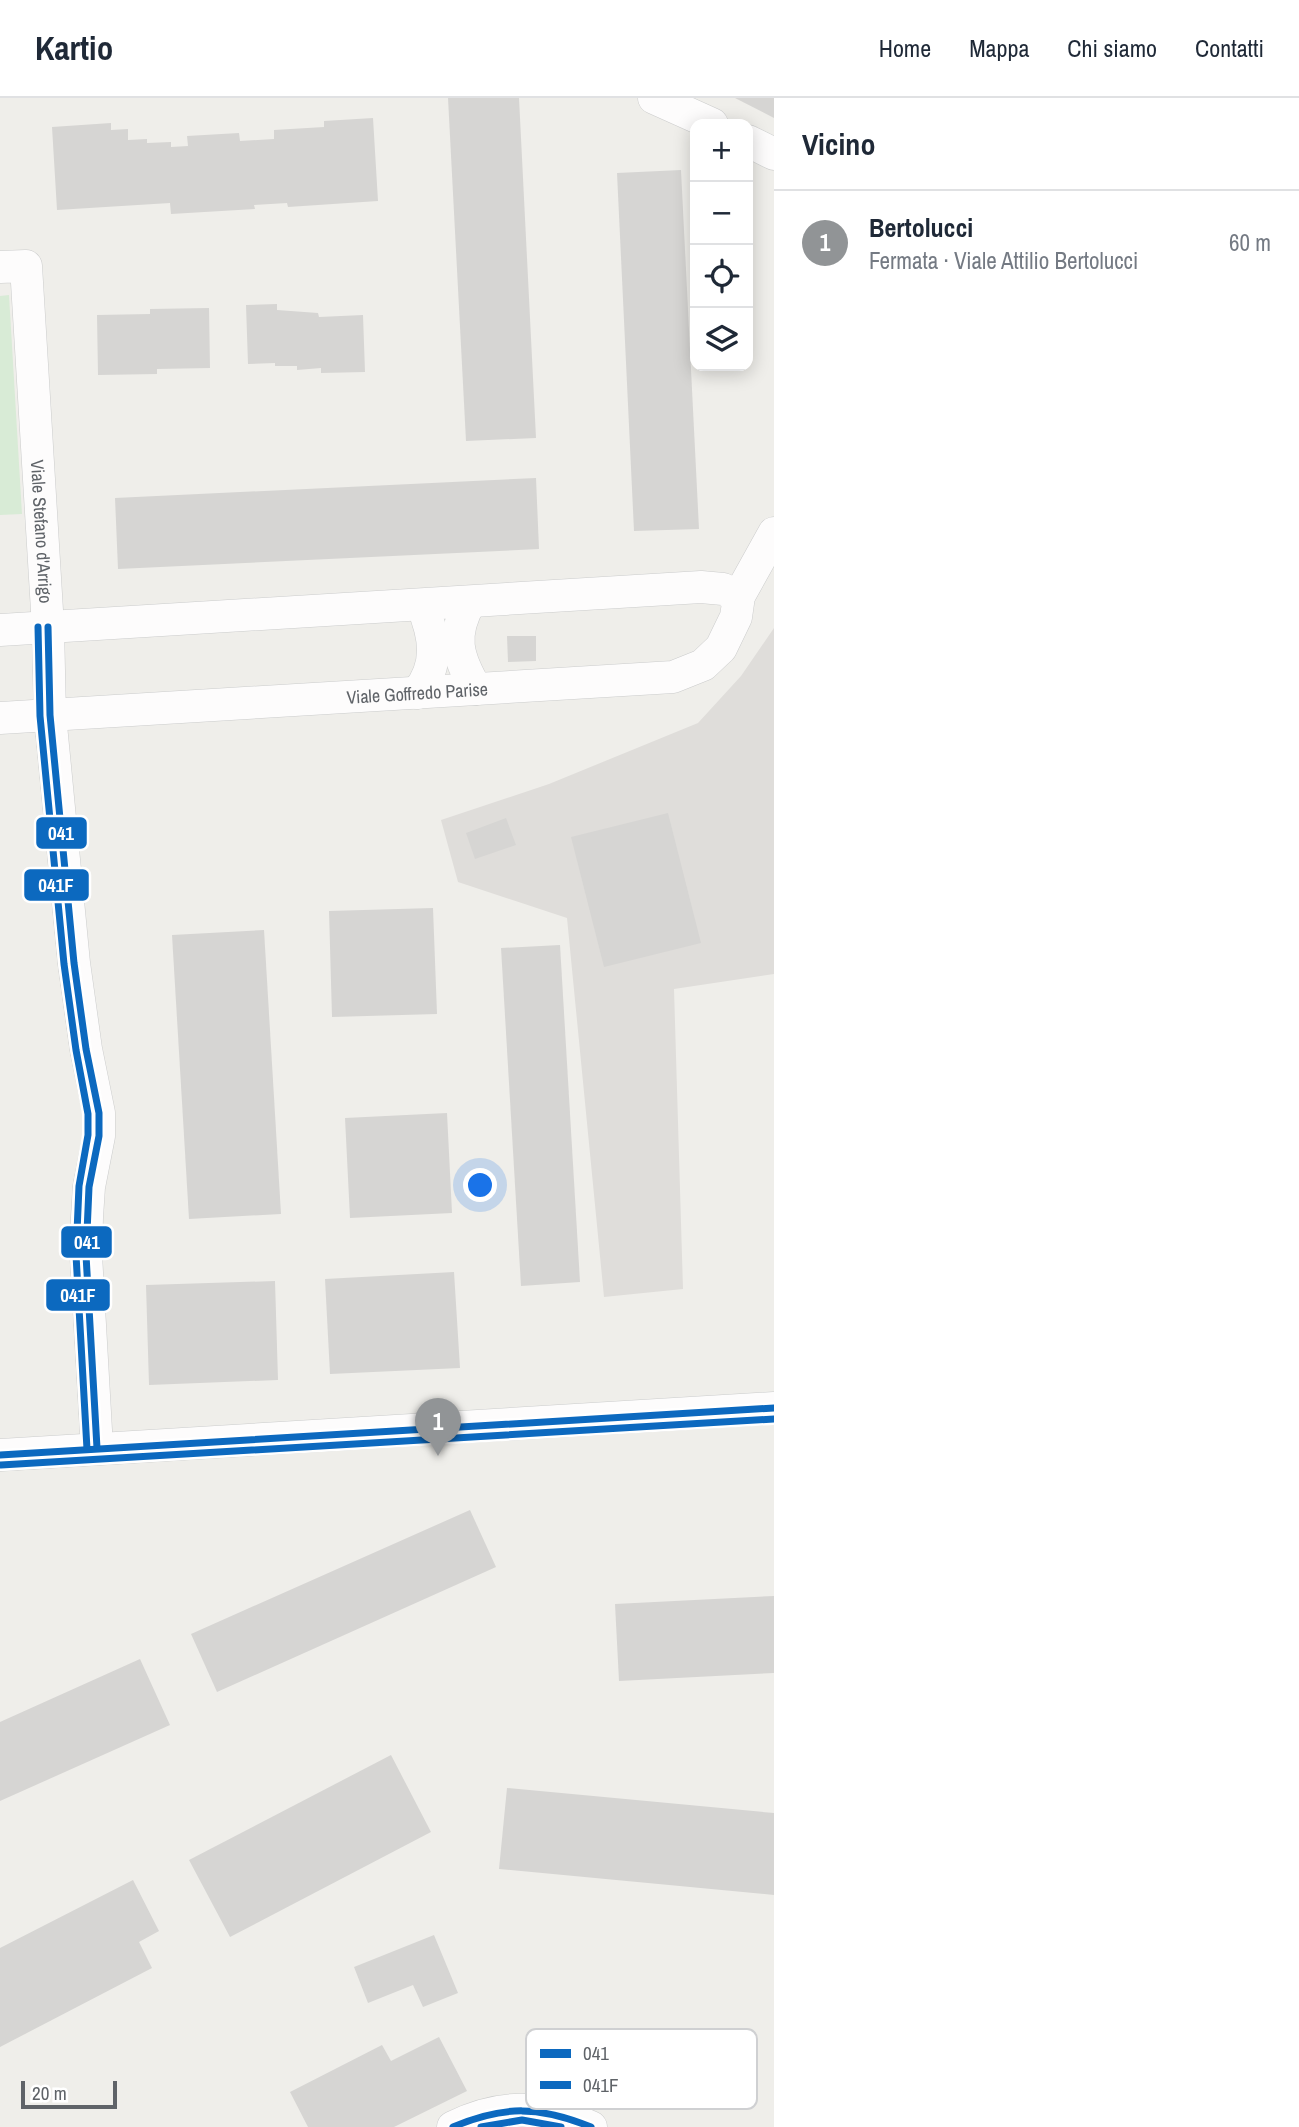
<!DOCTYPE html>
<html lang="it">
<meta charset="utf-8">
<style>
:root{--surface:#fff;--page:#f2f2f3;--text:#1f2937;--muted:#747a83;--line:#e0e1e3;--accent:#919496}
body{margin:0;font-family:"Archivo Narrow",sans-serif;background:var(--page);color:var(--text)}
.controls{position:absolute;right:21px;top:21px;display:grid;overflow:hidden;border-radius:14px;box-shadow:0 4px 18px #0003}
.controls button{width:63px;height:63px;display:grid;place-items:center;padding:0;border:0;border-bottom:2px solid var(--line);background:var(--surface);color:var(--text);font:35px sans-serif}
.scale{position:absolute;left:21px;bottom:18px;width:96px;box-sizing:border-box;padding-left:7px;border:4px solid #5f6368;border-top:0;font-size:19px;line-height:24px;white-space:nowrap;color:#5f6368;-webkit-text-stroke:5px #fff;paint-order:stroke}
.you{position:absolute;left:481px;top:1088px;width:24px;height:24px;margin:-18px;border:5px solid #fff;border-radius:50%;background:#1a73e8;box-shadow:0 0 0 10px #1a73e833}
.badge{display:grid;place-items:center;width:46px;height:46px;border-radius:50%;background:var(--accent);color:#fff;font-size:23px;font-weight:700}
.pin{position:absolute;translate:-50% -58px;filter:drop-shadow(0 2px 4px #0008)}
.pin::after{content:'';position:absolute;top:37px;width:24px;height:21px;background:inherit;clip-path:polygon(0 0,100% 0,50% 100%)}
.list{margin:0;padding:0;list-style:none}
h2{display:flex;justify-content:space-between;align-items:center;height:91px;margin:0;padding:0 28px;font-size:30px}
h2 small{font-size:23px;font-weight:400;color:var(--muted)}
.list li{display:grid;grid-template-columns:46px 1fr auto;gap:21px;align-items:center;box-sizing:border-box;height:105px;padding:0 28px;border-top:2px solid var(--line)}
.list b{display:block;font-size:26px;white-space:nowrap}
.list p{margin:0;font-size:23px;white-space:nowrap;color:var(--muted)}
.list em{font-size:23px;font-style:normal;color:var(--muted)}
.icon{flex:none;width:38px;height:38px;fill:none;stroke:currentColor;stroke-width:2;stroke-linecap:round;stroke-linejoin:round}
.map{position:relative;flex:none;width:774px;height:2029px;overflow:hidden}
header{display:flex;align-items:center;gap:42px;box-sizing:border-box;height:98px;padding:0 35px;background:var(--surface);border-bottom:2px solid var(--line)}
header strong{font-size:33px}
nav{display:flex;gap:38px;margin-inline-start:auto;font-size:24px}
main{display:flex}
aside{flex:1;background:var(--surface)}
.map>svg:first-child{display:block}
.industrial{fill:#dfddda}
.green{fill:#d8ebd6}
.building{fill:#d6d5d3}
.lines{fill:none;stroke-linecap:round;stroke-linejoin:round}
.minor-casing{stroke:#cbcccc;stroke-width:33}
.minor{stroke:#fdfcfc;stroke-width:32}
.bus-1-casing{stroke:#fff;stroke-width:12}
.bus-2-casing{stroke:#fff;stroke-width:12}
.bus-1{stroke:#0c69bf;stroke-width:7}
.bus-2{stroke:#0c69bf;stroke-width:7}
.labels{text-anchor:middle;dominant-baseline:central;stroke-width:5;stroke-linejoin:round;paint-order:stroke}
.street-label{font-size:18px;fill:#5f6368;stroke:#fff}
.key{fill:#fff;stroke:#cfd0d2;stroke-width:2}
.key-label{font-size:19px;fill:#5f6368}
.line-badge{stroke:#fff;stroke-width:2.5}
.badge-label{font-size:19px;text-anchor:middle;font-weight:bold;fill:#fff}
</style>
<header>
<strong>Kartio</strong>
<nav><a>Home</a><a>Mappa</a><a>Chi siamo</a><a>Contatti</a></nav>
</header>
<main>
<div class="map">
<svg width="774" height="2029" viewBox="0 0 774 2029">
<rect width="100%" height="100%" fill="#efeeea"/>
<path class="industrial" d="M774 530V876L674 891 683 1191 604 1199 567 820 458 784 441 722 549 686 698 625 741 578Z"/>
<path class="green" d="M9 197 22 416 0 417V198Z"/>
<g class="building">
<path d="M448 0H519L536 340 466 343Z"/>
<path d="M735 0H774V20Z"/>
<path d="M373 20 378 103 288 109 287 105 254 107 255 111 171 116 170 105 57 112 52 29 111 25V32L128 31V42L147 41V45L171 44V49L188 48 187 38 239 35 240 43 274 41V32L324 29V23Z"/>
<path d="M681 72 699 431 634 433 617 75Z"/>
<path d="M277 206V212L318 215 319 219 363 217 365 274 321 275V270L297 272V268H275V265L248 266 246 207Z"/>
<path d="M209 210 210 270 157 271V276L98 277 97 217 150 216V211Z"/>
<path d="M536 380 539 451 118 471 115 400Z"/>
<path d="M507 538H536V563L508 564Z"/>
<path d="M668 715 701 845 604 869 571 739Z"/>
<path d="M506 720 516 747 475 761 466 735Z"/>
<path d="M433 810 437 916 332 919 329 813Z"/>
<path d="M264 832 281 1116 189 1121 172 837Z"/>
<path d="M560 847 580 1184 521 1188 501 850Z"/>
<path d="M447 1015 452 1115 350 1120 345 1020Z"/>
<path d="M454 1174 460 1270 330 1276 325 1181Z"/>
<path d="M275 1183 278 1282 149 1287 146 1187Z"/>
<path d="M470 1412 496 1469 217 1594 191 1536Z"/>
<path d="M774 1498V1575L619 1583 615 1506Z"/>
<path d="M140 1561 170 1627 0 1703V1624Z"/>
<path d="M391 1657 431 1734 230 1839 189 1762Z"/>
<path d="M507 1690 774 1715V1797L499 1771Z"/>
<path d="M133 1782 159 1833 139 1844 152 1870 0 1949V1850Z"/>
<path d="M434 1837 458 1895 423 1909 413 1887 368 1905 354 1869Z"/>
<path d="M439 1939 467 1993 394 2029H308L290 1994 382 1947 391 1963Z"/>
</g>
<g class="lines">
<g class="minor-casing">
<g id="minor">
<path d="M654 0 712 26"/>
<path d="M748 43 774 56"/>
<path id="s1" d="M0 169 26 168 48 529 50 617 74 865 86 951 99 1015V1038L89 1089 87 1119 86 1157 97 1350"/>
<path d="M470 504C451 537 457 559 476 591"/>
<path d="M0 532 701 489 723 491 739 498"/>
<path d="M417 595C440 567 435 538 422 507"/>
<path id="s2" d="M0 620 673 579 703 567 721 550 736 519 739 498 774 435"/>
<path d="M0 1357 774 1310"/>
<path d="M453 2029C502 2005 542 2007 591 2029"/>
</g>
</g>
<use href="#minor" class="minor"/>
<g class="bus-1-casing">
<g id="bus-1">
<path d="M48 529 50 617 74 865 86 951 99 1015V1038L89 1089 86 1157 97 1350"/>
<path d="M0 1357 774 1310"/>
<path d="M453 2029C504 2007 540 2008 591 2029"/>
</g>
</g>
<g class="bus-2-casing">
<g id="bus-2">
<path d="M38 529 40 618 64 866 76 952 88 1016V1037L79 1088 76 1157 87 1351"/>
<path d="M1 1367 774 1321"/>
<path d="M481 2029 522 2022 561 2029"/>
</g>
</g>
<use href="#bus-1" class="bus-1"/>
<use href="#bus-2" class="bus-2"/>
</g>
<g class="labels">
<g class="street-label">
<text stroke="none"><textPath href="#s1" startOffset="292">Viale Stefano d'Arrigo</textPath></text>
<text stroke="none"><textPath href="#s2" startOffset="418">Viale Goffredo Parise</textPath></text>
</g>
</g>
<rect x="526" y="1931" width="231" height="80" rx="10" class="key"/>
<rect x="540" y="1951" width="31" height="9" fill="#0c69bf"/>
<rect x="540" y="1983" width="31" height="8" fill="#0c69bf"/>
<g class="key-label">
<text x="583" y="1962">041</text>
<text x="583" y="1994">041F</text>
</g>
<g class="line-badge">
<rect x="35" y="718" width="53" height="34" rx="7" fill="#0c69bf"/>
<rect x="23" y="770" width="67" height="34" rx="7" fill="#0c69bf"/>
<rect x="60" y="1127" width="53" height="34" rx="7" fill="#0c69bf"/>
<rect x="45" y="1180" width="66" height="34" rx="7" fill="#0c69bf"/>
</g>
<g class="badge-label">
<text x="61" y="742">041</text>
<text x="56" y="794">041F</text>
<text x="87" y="1151">041</text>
<text x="78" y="1204">041F</text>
</g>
</svg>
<div class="controls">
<button>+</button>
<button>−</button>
<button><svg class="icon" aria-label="locate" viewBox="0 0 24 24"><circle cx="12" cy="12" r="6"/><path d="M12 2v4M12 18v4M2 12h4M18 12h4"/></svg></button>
<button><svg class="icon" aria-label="layers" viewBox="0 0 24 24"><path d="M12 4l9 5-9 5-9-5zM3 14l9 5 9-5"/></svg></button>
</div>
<div class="scale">20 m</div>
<div class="you"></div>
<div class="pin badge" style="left:438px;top:1358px">1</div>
</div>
<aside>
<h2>Vicino<small></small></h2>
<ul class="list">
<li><span class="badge">1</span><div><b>Bertolucci</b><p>Fermata · Viale Attilio Bertolucci</p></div><em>60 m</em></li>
</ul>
</aside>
</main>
